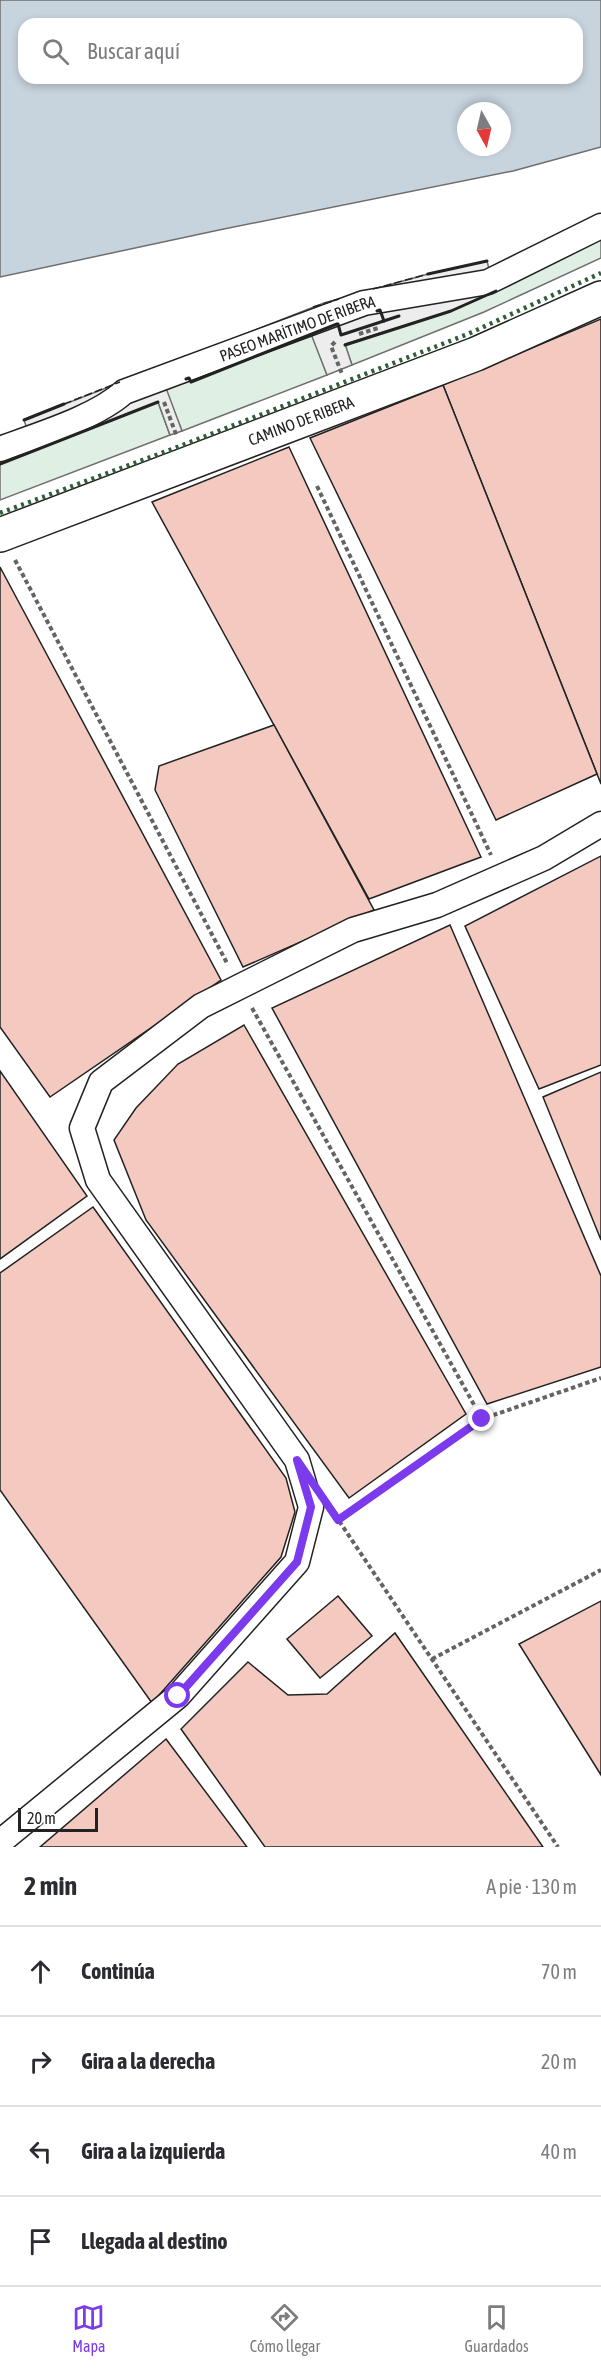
<!DOCTYPE html>
<html lang="es">
<meta charset="utf-8">
<style>
:root{--surface:#fff;--page:#f7f7f7;--text:#2b2b33;--muted:#7c7c81;--line:#e1e1e2;--accent:#7c3aed}
body{margin:0;font-family:"Asap Condensed",sans-serif;background:var(--page);color:var(--text)}
.compass{position:absolute;left:457px;top:102px;width:54px;height:54px;border-radius:50%;background:var(--surface);box-shadow:0 3px 9px #0003;rotate:172deg}
.scale{position:absolute;left:18px;bottom:15px;width:80px;box-sizing:border-box;padding-left:6px;border:3px solid #222;border-top:0;font-size:16px;line-height:21px;white-space:nowrap;color:#222;-webkit-text-stroke:4px #fff;paint-order:stroke}
.stop{position:absolute;width:18px;height:18px;margin:-14px;border:4px solid #7c3aed;border-radius:50%;background:#fff}
.stop.end{background:#7c3aed;border-color:#fff;box-shadow:0 2px 6px #0008}
.list{margin:0;padding:0;list-style:none}
h2{display:flex;justify-content:space-between;align-items:center;height:78px;margin:0;padding:0 24px;font-size:26px}
h2 small{font-size:20px;font-weight:400;color:var(--muted)}
.list li{display:grid;grid-template-columns:39px 1fr auto;gap:18px;align-items:center;box-sizing:border-box;height:90px;padding:0 24px;border-top:2px solid var(--line)}
.list b{display:block;font-size:22px;white-space:nowrap}
.list em{font-size:20px;font-style:normal;color:var(--muted)}
.icon{flex:none;width:33px;height:33px;fill:none;stroke:currentColor;stroke-width:2;stroke-linecap:round;stroke-linejoin:round}
.map{position:relative;flex:none;width:601px;height:1847px;overflow:hidden}
.search{position:absolute;background:var(--surface);box-shadow:0 3px 9px #0003;left:18px;right:18px;top:18px;height:66px;display:flex;align-items:center;gap:15px;box-sizing:border-box;padding:0 21px;border-radius:18px;color:var(--muted);font-size:22px}
.sheet{height:438px;background:var(--surface)}
nav{display:flex;justify-content:space-around;align-items:center;box-sizing:border-box;height:84px;border-top:2px solid var(--line);background:var(--surface);font-size:16px;color:var(--muted)}
nav a{display:grid;justify-items:center;gap:3px}
nav .on{color:var(--accent)}
.map>svg:first-child{display:block}
.green{fill:#e0efe3;stroke:#6f6f6f;stroke-width:1.5}
.parking{fill:#ededed;stroke:#6f6f6f;stroke-width:1.5}
.water{fill:#c7d3dd;stroke:#6f6f6f;stroke-width:1.5;fill-rule:evenodd}
.building{fill:#f3c9c0;stroke:#222;stroke-width:1.5}
.lines{fill:none;stroke-linecap:round;stroke-linejoin:round}
.street-casing{stroke:#222;stroke-width:27}
.secondary-casing{stroke:#222;stroke-width:36}
.path{stroke:#646464;stroke-width:4;stroke-dasharray:4.5 3;stroke-linecap:butt}
.street{stroke:#fff;stroke-width:24}
.secondary{stroke:#fff;stroke-width:33}
.hedge{stroke:#2f5e38;stroke-width:4.5;stroke-dasharray:3 4.5;stroke-linecap:butt}
.fence{stroke:#222;stroke-width:1.5;stroke-dasharray:8 3;stroke-linecap:butt}
.wall{stroke:#222;stroke-width:3}
.route{stroke:#7c3aed;stroke-width:8}
.labels{text-anchor:middle;dominant-baseline:central;stroke-width:4.5;stroke-linejoin:round;paint-order:stroke}
.street-label{font-size:16px;fill:#222;stroke:#fff}
</style>
<div class="map">
<svg width="601" height="1847" viewBox="0 0 601 1847">
<rect width="100%" height="100%" fill="#fff"/>
<g class="green">
<path d="M601 239V258L484 312 352 365 345 345 451 311 500 289Z"/>
<path d="M312 334 327 375 182 431 165 388 189 378 191 382Z"/>
<path d="M158 402 170 435 0 500V464Z"/>
</g>
<path class="parking" d="M601 214V239L500 289 451 311 345 344 352 365 327 375 311 334 191 382 189 378 166 388 182 431 170 435 158 402 0 464V440L27 429 24 420 324 303 428 274 487 261 489 269Z"/>
<path class="water" d="M0 0H601V147L513 171 219 230 0 277ZM24 24H577V78H24ZM466 111H502V147H466Z"/>
<g class="building">
<path d="M601 319V784L443 385Z"/>
<path d="M443 385 597 774 496 820 310 438Z"/>
<path d="M289 447 481 857 369 899 152 502Z"/>
<path d="M0 567 221 980 50 1097 0 1027Z"/>
<path d="M274 725 374 910 243 967 155 790 159 766Z"/>
<path d="M601 856V1065L539 1089 465 926Z"/>
<path d="M450 925 601 1276V1367L487 1404 272 1008Z"/>
<path d="M244 1025 466 1414 349 1498 146 1220 114 1140 136 1108 178 1064Z"/>
<path d="M0 1071 87 1196 0 1259Z"/>
<path d="M601 1072V1240L543 1097Z"/>
<path d="M93 1207 286 1478 295 1512 281 1557 152 1703 0 1490V1273Z"/>
<path d="M338 1596 372 1636 320 1678 287 1639Z"/>
<path d="M601 1601V1775L519 1644Z"/>
<path d="M395 1633 543 1847H265L181 1729 248 1662 288 1695 327 1694Z"/>
<path d="M166 1739 247 1847H40Z"/>
</g>
<g class="lines">
<g class="street-casing">
<g id="street">
<path id="s1" d="M0 449C37 435 95 418 124 392L364 303 488 282 601 226"/>
<path d="M0 1842 178 1696 297 1562 311 1507 297 1460 98 1180 82 1128 101 1082 201 1006 353 930 437 905 544 858 601 824"/>
</g>
</g>
<g class="secondary-casing">
<g id="secondary">
<path id="s2" d="M0 535 476 354 601 298"/>
</g>
</g>
<g class="path">
<path d="M359 334 378 328"/>
<path d="M335 342 331 346 342 374"/>
<path d="M164 402 177 437"/>
<path d="M317 486 491 855"/>
<path d="M15 560 228 965"/>
<path d="M252 1008 482 1419"/>
<path d="M335 1515 558 1847"/>
<path d="M338 1520 482 1419 601 1378"/>
<path d="M432 1659 601 1570"/>
</g>
<use href="#street" class="street"/>
<use href="#secondary" class="secondary"/>
<path class="hedge" d="M0 513 175 448 468 334 601 273"/>
<g class="fence">
<path d="M373 289 428 274"/>
<path d="M313 307 339 299"/>
<path d="M64 404 120 382"/>
</g>
<g class="wall">
<path d="M428 274 487 261"/>
<path d="M377 311 380 310 384 321"/>
<path d="M338 324 341 335 399 316"/>
<path d="M345 345 451 311 496 291"/>
<path d="M186 379 189 378 191 382 337 324"/>
<path d="M24 420 64 404"/>
<path d="M0 464 158 402"/>
</g>
</g>
<g class="lines">
<path class="route" d="M178 1696 297 1562 311 1507 297 1460 338 1520 482 1419"/>
</g>
<g class="labels">
<g class="street-label">
<text stroke="none"><textPath href="#s1" startOffset="322">PASEO MARÍTIMO DE RIBERA</textPath></text>
<text stroke="none"><textPath href="#s2" startOffset="322">CAMINO DE RIBERA</textPath></text>
</g>
</g>
</svg>
<svg class="compass" viewBox="-18 -18 36 36"><path d="M0-13l5 13h-10z" fill="#e53935"/><path d="M0 13l5-13h-10z" fill="#7c7c81"/></svg>
<div class="scale">20 m</div>
<div class="stop" style="left:178px;top:1696px"></div>
<div class="stop end" style="left:482px;top:1419px"></div>
<div class="search"><svg class="icon" aria-label="search" viewBox="0 0 24 24"><circle cx="10" cy="10" r="6"/><path d="M15 15l6 6"/></svg>Buscar aquí</div>
</div>
<section class="sheet">
<h2>2 min<small>A pie · 130 m</small></h2>
<ul class="list">
<li><svg class="icon" aria-label="ahead" viewBox="0 0 24 24"><path d="M12 20V5M6 11l6-6 6 6"/></svg><div><b>Continúa</b></div><em>70 m</em></li>
<li><svg class="icon" aria-label="right" viewBox="0 0 24 24"><path d="M7 20v-9h11M14 6l5 5-5 5"/></svg><div><b>Gira a la derecha</b></div><em>20 m</em></li>
<li><svg class="icon" aria-label="left" viewBox="0 0 24 24"><path d="M17 20v-9H6M10 6l-5 5 5 5"/></svg><div><b>Gira a la izquierda</b></div><em>40 m</em></li>
<li><svg class="icon" aria-label="arrive" viewBox="0 0 24 24"><path d="M6 21V4h12l-3 4 3 4H6"/></svg><div><b>Llegada al destino</b></div></li>
</ul>
</section>
<nav>
<a class="on"><svg class="icon" aria-label="map" viewBox="0 0 24 24"><path d="M3 6l6-2 6 2 6-2v14l-6 2-6-2-6 2zM9 4v14M15 6v14"/></svg>Mapa</a>
<a><svg class="icon" aria-label="directions" viewBox="0 0 24 24"><path d="M12 3l9 9-9 9-9-9zM9 14v-3h6M13 9l2 2-2 2"/></svg>Cómo llegar</a>
<a><svg class="icon" aria-label="saved" viewBox="0 0 24 24"><path d="M7 4h10v16l-5-4-5 4z"/></svg>Guardados</a>
</nav>
